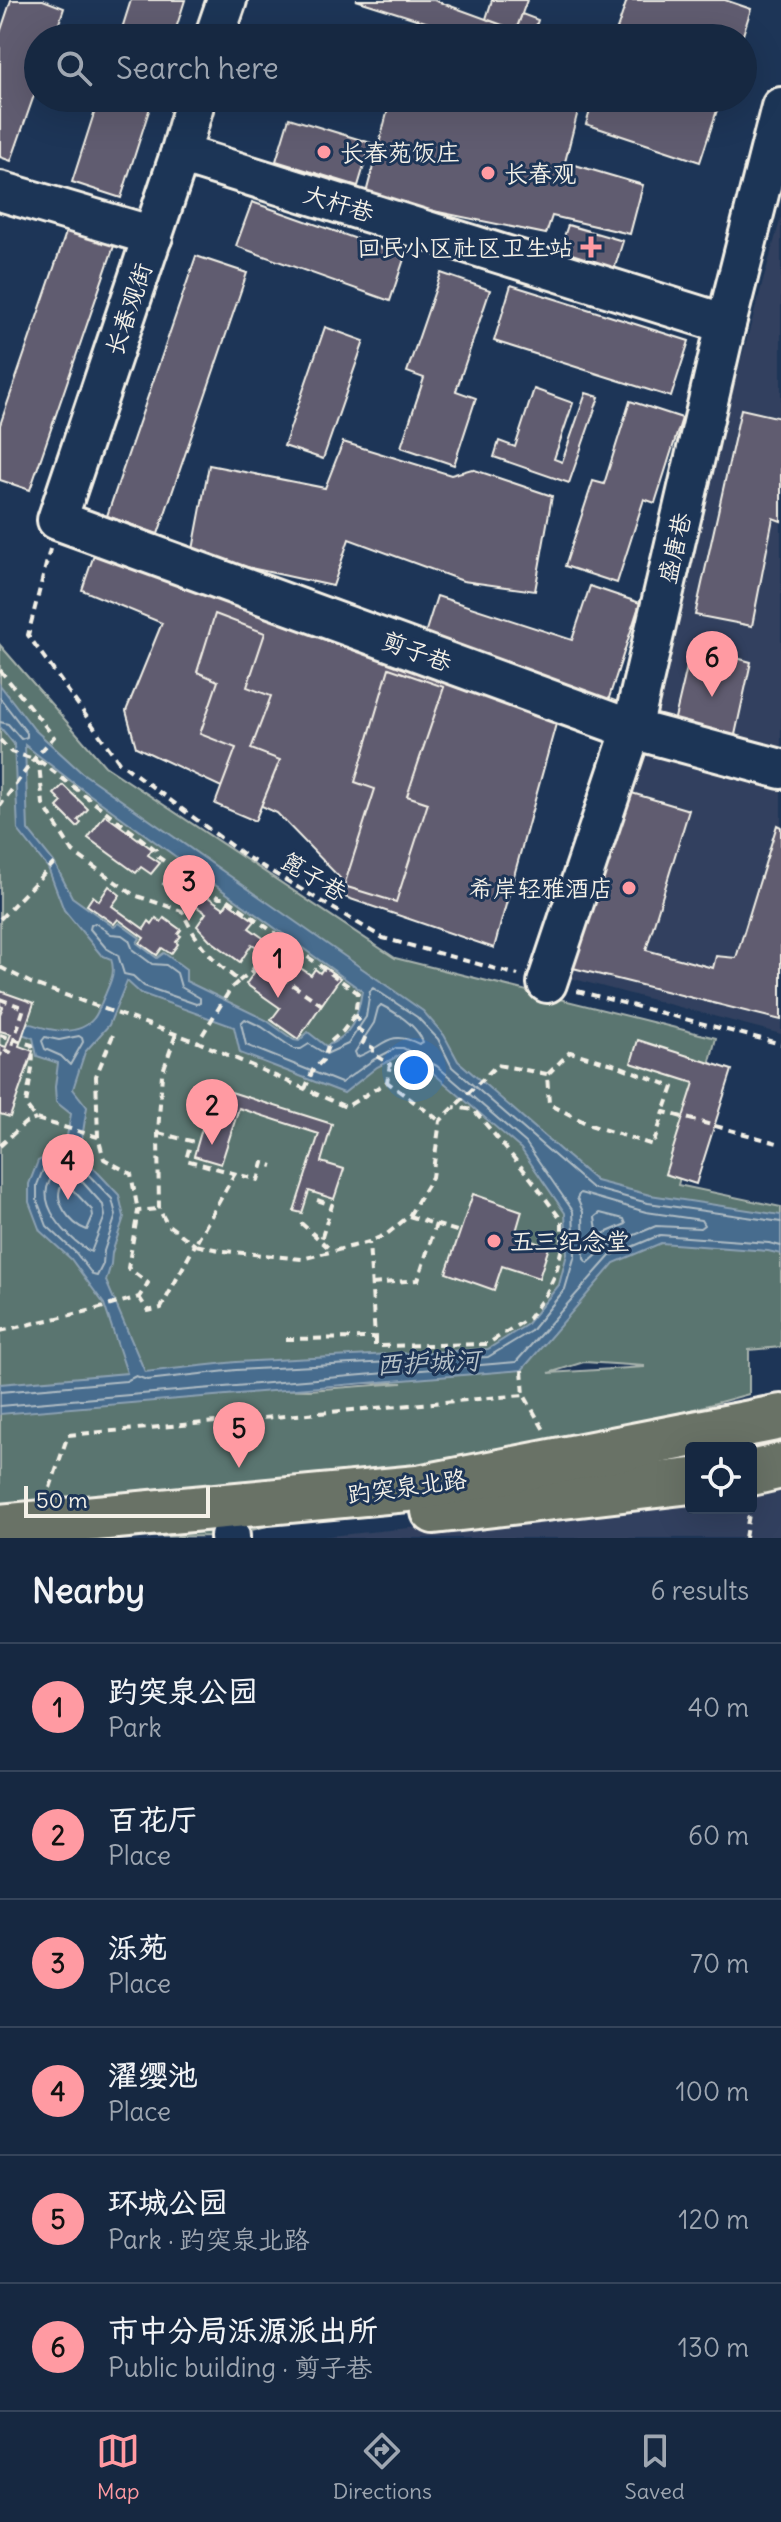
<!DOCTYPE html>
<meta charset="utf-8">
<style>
:root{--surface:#162841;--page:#23344c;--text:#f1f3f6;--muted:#9ea6b1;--line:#35445a;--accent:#ff9aa2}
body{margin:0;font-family:Delius,"LXGW WenKai TC",sans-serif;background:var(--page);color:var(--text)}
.controls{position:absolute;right:24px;bottom:24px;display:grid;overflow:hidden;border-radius:8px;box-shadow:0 8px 32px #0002}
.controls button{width:72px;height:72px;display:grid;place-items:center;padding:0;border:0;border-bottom:2px solid var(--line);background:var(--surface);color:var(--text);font:40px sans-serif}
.scale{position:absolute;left:24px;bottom:20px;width:186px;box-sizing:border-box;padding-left:8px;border:4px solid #f4f1e8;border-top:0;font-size:22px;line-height:28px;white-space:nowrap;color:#f4f1e8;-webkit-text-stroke:6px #1d3557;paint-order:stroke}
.you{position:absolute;left:414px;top:1070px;width:28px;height:28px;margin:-20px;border:6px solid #fff;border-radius:50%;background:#1a73e8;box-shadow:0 0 0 12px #1a73e833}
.badge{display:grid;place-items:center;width:52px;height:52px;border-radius:50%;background:var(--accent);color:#111;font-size:26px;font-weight:700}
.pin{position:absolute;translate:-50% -66px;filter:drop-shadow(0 2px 4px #0008)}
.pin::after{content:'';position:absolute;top:42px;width:28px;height:24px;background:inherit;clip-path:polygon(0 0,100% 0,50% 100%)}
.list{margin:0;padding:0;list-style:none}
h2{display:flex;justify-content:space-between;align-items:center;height:104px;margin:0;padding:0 32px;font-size:34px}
h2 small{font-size:26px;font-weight:400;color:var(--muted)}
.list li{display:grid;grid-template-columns:52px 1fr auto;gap:24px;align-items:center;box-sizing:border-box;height:128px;padding:0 32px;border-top:2px solid var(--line)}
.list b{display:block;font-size:30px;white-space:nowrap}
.list p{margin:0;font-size:26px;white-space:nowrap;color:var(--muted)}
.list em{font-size:26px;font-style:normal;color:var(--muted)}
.icon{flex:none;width:44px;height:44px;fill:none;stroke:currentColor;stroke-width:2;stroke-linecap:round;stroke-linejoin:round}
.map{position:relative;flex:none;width:781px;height:1538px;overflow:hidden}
.search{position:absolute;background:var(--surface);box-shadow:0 8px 32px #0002;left:24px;right:24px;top:24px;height:88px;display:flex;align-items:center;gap:20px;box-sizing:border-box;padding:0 28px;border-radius:44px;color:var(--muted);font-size:30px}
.sheet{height:872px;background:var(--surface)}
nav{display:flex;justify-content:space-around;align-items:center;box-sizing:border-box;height:112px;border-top:2px solid var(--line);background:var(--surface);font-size:22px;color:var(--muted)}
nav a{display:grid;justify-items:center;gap:4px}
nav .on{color:var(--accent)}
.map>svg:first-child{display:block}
.built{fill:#31415e}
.green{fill:#5a7470;stroke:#a7b2ac;stroke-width:2;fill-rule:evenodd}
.water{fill:#476c8e;stroke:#8ca1b2;stroke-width:2;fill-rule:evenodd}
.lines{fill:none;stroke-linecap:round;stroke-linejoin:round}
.shore{stroke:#afbcc4;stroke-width:2}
.building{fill:#615c6f;stroke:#f4f1e8;stroke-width:2}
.minor-casing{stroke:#f4f1e8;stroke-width:44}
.major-casing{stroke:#f4f1e8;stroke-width:50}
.path{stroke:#f4f1e8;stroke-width:4;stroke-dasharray:8 6;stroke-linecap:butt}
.minor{stroke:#1d3557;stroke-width:38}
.major{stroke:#697266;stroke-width:44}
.poi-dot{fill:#ff9aa2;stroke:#1d3557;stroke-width:3}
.labels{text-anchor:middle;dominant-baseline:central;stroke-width:6;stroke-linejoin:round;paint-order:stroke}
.poi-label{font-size:24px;fill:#f4f1e8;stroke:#1d3557;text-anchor:start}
.street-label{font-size:24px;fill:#f4f1e8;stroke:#1d3557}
.water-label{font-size:26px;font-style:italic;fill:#b7c2c8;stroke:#1d3557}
</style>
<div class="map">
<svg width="781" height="1538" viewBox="0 0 781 1538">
<rect width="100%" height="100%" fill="#1d3557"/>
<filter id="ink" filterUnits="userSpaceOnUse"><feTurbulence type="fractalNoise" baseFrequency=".0125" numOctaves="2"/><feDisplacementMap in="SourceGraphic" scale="16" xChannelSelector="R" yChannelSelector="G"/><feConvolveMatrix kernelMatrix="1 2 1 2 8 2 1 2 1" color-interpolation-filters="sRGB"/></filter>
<g filter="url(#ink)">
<g class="built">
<path d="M781 217V1034L559 975 642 714Z"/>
<path d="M781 1490V1538H309L691 1500V1508H751V1494Z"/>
</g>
<path class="green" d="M0 645 105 766 395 958 716 1038 678 1185 781 1207V1347L749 1350V1394L230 1536 0 1538ZM584 1362 644 1366V1367L549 1373ZM144 1382 402 1383 309 1390 141 1386Z"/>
<path class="water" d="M0 685 34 729 81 772 423 1011 444 1035 458 1061 596 1181 650 1195 781 1215V1254L768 1251 661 1243 614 1263 522 1370 0 1414V1384L127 1373 104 1304 71 1259 40 1231 29 1202V1184L38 1161 65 1147 71 1114 56 1102 55 1087 58 1063 37 1056 33 1038 0 1026V1013C26 1022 73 1045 94 1018 99 1012 101 1002 105 995 110 982 116 973 111 959L101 955 64 910 48 868 18 830 14 744 0 727ZM25 745 71 781 362 991C358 1017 352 1036 326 1046L308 1032 299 1041 294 1040 266 1020 186 981V969L164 953 157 958 137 943 140 938 119 923 114 927 72 897 54 862 28 830ZM127 981 140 993 234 1027 240 1053 344 1093 377 1067 400 1055 432 1072 521 1149 565 1213 567 1254 559 1285 526 1325 488 1349 236 1362 145 1372 106 1281 111 1264 112 1253 124 1217 119 1195 87 1161 81 1145 87 1107 73 1089 85 1052 109 1025Z"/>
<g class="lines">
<g class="shore">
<path d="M0 698 27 733V737L21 739 8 724 0 722"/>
<path d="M95 923 111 934 122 935 129 940 133 950 152 964 166 965 177 973 181 987 200 998V1003L196 1004 144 986 133 976 124 974 118 955 106 948 90 929 91 925Z"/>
<path d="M381 1005C397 1013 417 1026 423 1042L419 1044C387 1028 384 1048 357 1057L355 1052 374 1023 378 1008Z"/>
<path d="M79 1036 82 1038 83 1042 70 1065 61 1056 45 1049 42 1041 45 1037 59 1040Z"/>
<path d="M71 1153 75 1154 81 1167 112 1199 116 1215 104 1251 103 1264 97 1276 93 1275 76 1253 47 1226 37 1200V1185L44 1167Z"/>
<path d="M66 1167 70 1168 103 1205 105 1216 91 1252C64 1237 21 1189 66 1167Z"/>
<path d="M63 1183 67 1184 92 1210 93 1216 87 1230C70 1224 51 1200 63 1183Z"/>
<path d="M580 1193 646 1212 701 1220 704 1225 700 1228 656 1226 606 1247 588 1263 584 1259 583 1212 577 1198Z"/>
<path d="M600 1213 624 1219 626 1224 598 1236 595 1217Z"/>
<path d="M0 1392 126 1381 136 1376 147 1380 236 1370 488 1357 531 1331 565 1289 575 1255 573 1211 526 1143 437 1066 403 1048H396L373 1060 341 1083 246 1045 241 1023 245 1019 262 1027 294 1049H301L309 1044 326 1054 348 1044 366 1017 370 991 373 988 417 1017 438 1039 452 1067 592 1188 648 1203 781 1222"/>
<path d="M0 1406 516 1362 610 1256 660 1235 769 1243 781 1246"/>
</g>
</g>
<g class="building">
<path d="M11 0H43L64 8 54 38H38V84L11 161 0 157V33Z"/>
<path d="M131 0H185L173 38H119Z"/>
<path d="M356 0H434L516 30 522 14 538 20 532 38H432L435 25Z"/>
<path d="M492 0H527L516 30 486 19Z"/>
<path d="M627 0H725L751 9 742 38H614Z"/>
<path d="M99 98H153L121 198 72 182Z"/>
<path d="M391 98H558L580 103 565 162 643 185 630 234 552 216 546 234 365 197Z"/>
<path d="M594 98H721L700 162 586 124Z"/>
<path d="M289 118 371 143 358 186 276 161Z"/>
<path d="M252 202 405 256 390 301 236 246Z"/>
<path d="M69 224 116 240 30 490 0 480V425Z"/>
<path d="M568 225 623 241 613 273 558 254Z"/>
<path d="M196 256 247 273 158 534 107 516Z"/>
<path d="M441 273 490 290 456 391 476 398 454 465 401 447 424 378 407 372Z"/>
<path d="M511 285 689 341 671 397 494 341Z"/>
<path d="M325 327 364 341 323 459 284 446Z"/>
<path d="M534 389 573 403 554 459 562 462 586 393 599 397 569 483 494 457 499 441 515 447Z"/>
<path d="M630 401 682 418 655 503 644 499 617 583 565 566 593 481 604 484Z"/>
<path d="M741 409 781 418V521L773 518 752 626 695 615Z"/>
<path d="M343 442 451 475 472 469 552 496 535 591 463 581 349 539 333 586 192 555 209 465 325 488Z"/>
<path d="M97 546 559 713 494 948 330 892 340 878 277 813 136 747 126 711 162 623 82 590Z"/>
<path d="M590 586 640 603 607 704 422 643 437 596 572 640Z"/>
<path d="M215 614 265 633 247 687 271 696 251 749 280 760 255 821 215 804 236 748 200 734 218 681 197 672Z"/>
<path d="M692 646 751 662 733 744 672 731Z"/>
<path d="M389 668 444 687 407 796 428 803 396 902 344 886 375 789 355 782Z"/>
<path d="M63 785 88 809 78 820 81 823 77 827 57 807 62 802 54 794Z"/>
<path d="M625 791 689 810 646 950 713 968 716 956 736 958 777 825 781 827V1020L569 967Z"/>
<path d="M105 815 152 849 148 855 160 863 151 874 141 867 136 873 88 838Z"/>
<path d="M171 872 185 882 177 893 163 884Z"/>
<path d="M109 886 120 895 112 906 144 929 149 921 152 924 156 918 161 922 164 918 181 930 178 934 181 936 176 942 178 944 171 954 162 948 157 955 140 943 144 938 118 919 114 924 87 905 93 896 99 901Z"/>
<path d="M199 891 224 908 228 902 255 921 249 928 266 940 260 949 252 944 240 962 210 940 197 926 206 913 191 903Z"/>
<path d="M281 944 293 952 287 959 311 975 315 969 320 973 324 967 340 978 298 1039 271 1020 280 1008 246 984 271 949 275 952Z"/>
<path d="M0 991 34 1003 19 1046 33 1051 10 1117 0 1114V1045L6 1047 11 1034 0 1031V1014L3 1007 0 1006Z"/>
<path d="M638 1040 732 1070 696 1184 665 1174 694 1083 631 1063Z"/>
<path d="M231 1092 332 1124 321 1162 344 1169 334 1199 309 1191 302 1213 294 1211 319 1134 239 1108 221 1164 194 1156 206 1115 223 1120Z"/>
<path d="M473 1194 522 1211 515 1235 549 1247 539 1278 502 1266 494 1290 446 1273Z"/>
</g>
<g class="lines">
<g class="minor-casing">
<g id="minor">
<path d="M214 38 227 0"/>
<path d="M196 98 180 154 57 520 628 728 781 769"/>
<path d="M180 154 726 324"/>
<path d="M0 191 153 236"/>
<path d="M547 983 632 729 726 324 781 107"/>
<path d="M230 1538V1536"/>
</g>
</g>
<g class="major-casing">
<g id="major">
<path d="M751 1473 781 1466"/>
<path d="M434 1511 691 1481"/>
<path d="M0 1527 418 1488 781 1417"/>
</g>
</g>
<g class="path">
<path d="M50 549 28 635 119 762 245 856 383 938 518 975"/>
<path d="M0 670 54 737 34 759 0 806"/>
<path d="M0 740 11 752 34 759"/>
<path d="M34 759 39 764 43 804 73 852 134 895 182 911C198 945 210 958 239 981L231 988 198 1042"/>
<path d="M39 764 41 762 156 850 158 857 219 898H226L358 993 355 1015 343 1031 329 1043 323 1060 313 1070 305 1089"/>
<path d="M0 919 56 861"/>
<path d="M258 961 276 934"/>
<path d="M0 967 31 983 198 1042 346 1107 387 1082 440 1121"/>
<path d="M239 981 252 971 258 961 325 1007"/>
<path d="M577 991 781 1044"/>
<path d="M0 999 24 1008 10 1052 2 1049 0 1056"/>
<path d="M355 1015 360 1022 358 1029 366 1035 363 1043 373 1048V1054L390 1064 387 1082"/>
<path d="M0 1035 32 1045C35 1066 28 1085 26 1106L36 1119 98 1137"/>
<path d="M113 1035 96 1076 98 1137 104 1159 131 1174 138 1211"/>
<path d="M548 1074 570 1052 613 1064 673 1087 664 1112"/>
<path d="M158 1133 191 1141 186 1160 258 1180 263 1163 273 1166"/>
<path d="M0 1146 25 1123 36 1119"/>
<path d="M235 1173 195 1245 224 1251 302 1259 369 1242 387 1234 409 1216 432 1177 440 1121 497 1065 547 1074 549 1104 590 1125 653 1145 664 1112 781 1144"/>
<path d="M317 1200 332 1205 321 1240"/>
<path d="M409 1216 460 1232"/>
<path d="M301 1223 332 1251"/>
<path d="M372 1284 418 1280 436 1224"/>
<path d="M139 1297 148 1311 161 1308 195 1245 167 1224 159 1209 158 1133 162 1074 176 1034"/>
<path d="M0 1331 93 1310 139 1297 148 1283 128 1268 138 1211 159 1209"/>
<path d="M375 1338V1346L487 1344 529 1318 546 1294 556 1273 562 1247V1221L532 1180 474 1110 454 1107"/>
<path d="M286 1339 375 1338 369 1242"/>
<path d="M522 1370 524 1395 544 1430"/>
<path d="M50 1488 68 1435 524 1395"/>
<path d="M745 1538 750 1508"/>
</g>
<use href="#minor" class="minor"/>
<use href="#major" class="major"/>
</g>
</g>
<g class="poi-dot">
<circle cx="324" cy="152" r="8"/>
<circle cx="488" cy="173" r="8"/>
<path d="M587 235h8v8h8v8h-8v8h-8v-8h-8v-8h8z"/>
<circle cx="629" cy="888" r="8"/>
<circle cx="494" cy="1241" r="8"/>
</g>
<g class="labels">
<g class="poi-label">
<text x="340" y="152">长春苑饭庄</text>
<text x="504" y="173">长春观</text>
<text x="573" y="247" text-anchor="end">回民小区社区卫生站</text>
<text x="613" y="888" text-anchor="end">希岸轻雅酒店</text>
<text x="510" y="1241">五三纪念堂</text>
</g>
<g class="street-label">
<text transform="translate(339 203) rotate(17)">大杆巷</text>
<text transform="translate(128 309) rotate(-71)">长春观街</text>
<text transform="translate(674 548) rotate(-77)">盛唐巷</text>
<text transform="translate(417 651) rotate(20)">剪子巷</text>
<text transform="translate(314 876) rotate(31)">篦子巷</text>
<text transform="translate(407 1486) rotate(-8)">趵突泉北路</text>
</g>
<g class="water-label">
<text transform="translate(428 1362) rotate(-3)">西护城河</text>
</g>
</g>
</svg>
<div class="controls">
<button><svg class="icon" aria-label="locate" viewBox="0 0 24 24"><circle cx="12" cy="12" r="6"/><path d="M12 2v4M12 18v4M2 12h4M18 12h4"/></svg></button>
</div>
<div class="scale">50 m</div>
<div class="you"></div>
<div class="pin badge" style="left:278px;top:998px">1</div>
<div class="pin badge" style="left:212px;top:1145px">2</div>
<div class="pin badge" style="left:189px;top:921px">3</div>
<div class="pin badge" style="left:68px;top:1200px">4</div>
<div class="pin badge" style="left:239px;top:1468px">5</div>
<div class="pin badge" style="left:712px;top:697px">6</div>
<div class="search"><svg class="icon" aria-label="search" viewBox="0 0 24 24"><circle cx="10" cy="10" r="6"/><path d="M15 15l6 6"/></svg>Search here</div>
</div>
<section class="sheet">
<h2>Nearby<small>6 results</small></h2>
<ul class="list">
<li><span class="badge">1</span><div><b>趵突泉公园</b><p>Park</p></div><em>40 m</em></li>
<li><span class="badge">2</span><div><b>百花厅</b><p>Place</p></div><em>60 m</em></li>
<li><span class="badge">3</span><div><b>泺苑</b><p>Place</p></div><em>70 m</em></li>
<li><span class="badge">4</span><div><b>濯缨池</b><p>Place</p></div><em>100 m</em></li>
<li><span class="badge">5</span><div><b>环城公园</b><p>Park · 趵突泉北路</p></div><em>120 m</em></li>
<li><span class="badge">6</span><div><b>市中分局泺源派出所</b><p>Public building · 剪子巷</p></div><em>130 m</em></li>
</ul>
</section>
<nav>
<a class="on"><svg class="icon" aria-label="map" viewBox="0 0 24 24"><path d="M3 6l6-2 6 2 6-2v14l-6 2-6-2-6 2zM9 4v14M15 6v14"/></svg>Map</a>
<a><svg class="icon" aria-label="directions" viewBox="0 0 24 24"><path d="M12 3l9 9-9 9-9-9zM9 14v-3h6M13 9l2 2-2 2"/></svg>Directions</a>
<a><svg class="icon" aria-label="saved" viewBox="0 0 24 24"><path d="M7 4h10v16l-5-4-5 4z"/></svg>Saved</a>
</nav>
